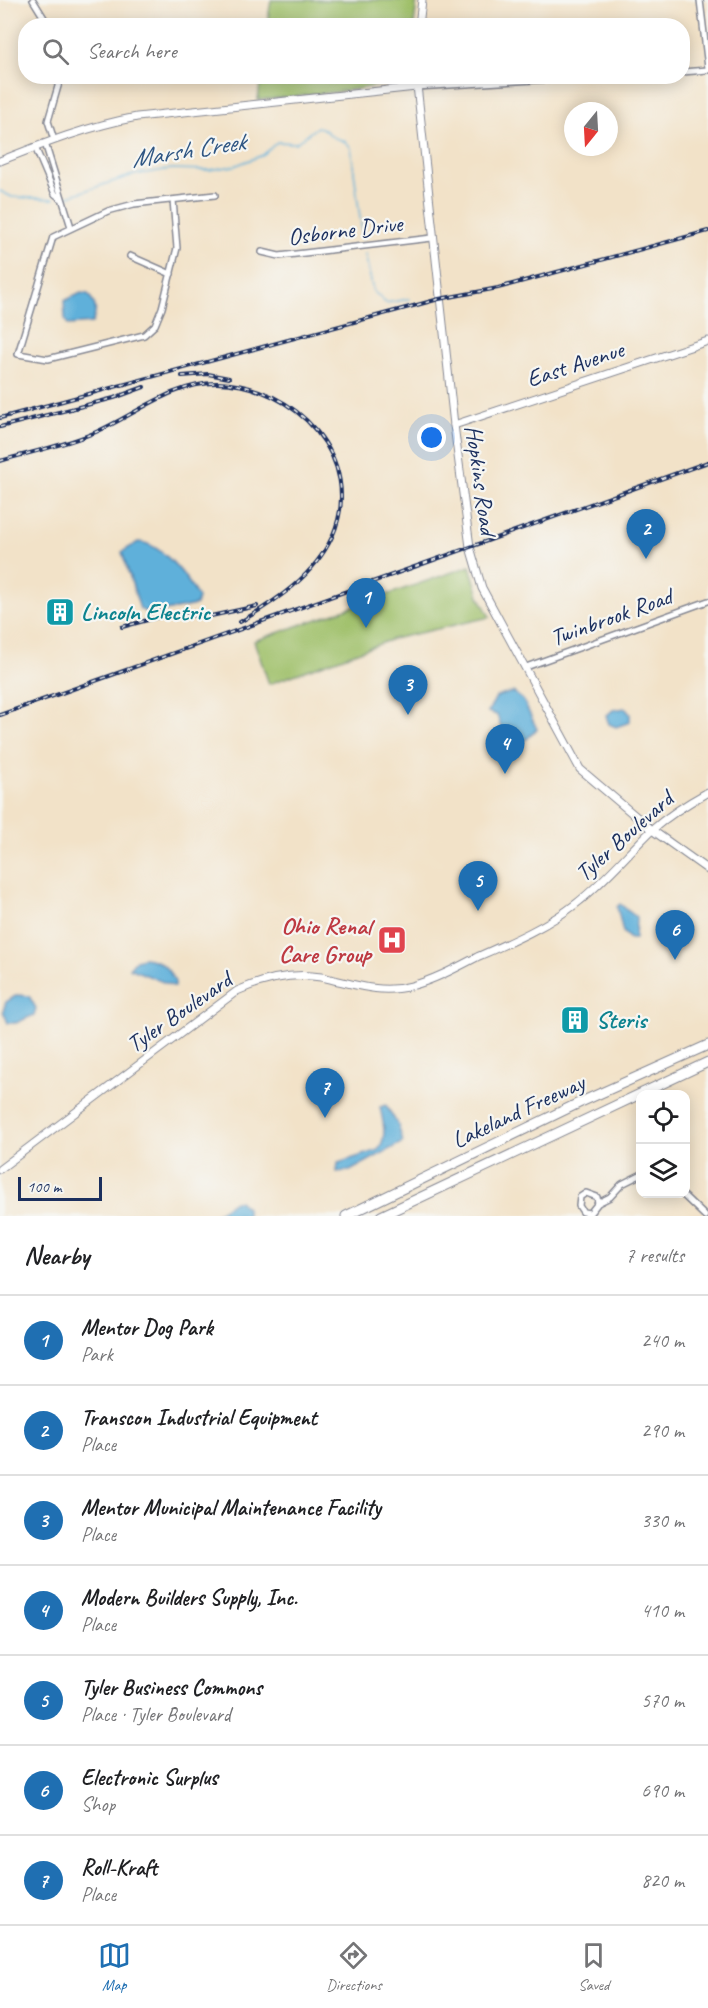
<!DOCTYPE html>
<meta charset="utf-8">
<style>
:root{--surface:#fff;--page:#f2f2f2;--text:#202124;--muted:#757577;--line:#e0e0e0;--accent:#1f6fb2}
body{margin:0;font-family:Caveat,sans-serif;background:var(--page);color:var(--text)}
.controls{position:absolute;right:18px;bottom:18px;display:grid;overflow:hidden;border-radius:12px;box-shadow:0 3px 15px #0003}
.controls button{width:54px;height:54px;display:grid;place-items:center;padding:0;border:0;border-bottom:2px solid var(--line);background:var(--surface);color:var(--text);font:30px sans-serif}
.compass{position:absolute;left:564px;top:102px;width:54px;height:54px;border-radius:50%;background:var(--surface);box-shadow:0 3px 15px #0003;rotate:198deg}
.scale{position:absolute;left:18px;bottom:15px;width:84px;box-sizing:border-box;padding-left:6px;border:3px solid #1b2f5e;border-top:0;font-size:16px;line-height:21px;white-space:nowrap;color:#1b2f5e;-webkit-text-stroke:4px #f6f6f2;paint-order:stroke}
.you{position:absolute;left:432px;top:438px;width:21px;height:21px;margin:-15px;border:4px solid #fff;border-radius:50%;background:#1a73e8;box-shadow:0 0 0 9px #1a73e833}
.badge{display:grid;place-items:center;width:39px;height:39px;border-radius:50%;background:var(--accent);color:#fff;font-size:20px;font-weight:700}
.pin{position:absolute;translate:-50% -50px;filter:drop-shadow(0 2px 3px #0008)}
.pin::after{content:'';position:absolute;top:32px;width:21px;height:18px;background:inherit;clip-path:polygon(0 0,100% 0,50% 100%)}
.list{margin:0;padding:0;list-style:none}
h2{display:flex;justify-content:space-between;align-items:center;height:78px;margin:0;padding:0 24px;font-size:26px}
h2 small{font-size:20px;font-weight:400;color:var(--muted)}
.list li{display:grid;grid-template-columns:39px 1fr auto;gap:18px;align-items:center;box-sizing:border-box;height:90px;padding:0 24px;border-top:2px solid var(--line)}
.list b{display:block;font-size:22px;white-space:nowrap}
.list p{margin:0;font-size:20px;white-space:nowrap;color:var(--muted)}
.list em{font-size:20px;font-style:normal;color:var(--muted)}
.icon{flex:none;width:33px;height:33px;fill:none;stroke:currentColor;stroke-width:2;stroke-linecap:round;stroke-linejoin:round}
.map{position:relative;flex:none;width:708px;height:1216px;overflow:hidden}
.search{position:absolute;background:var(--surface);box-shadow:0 3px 15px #0003;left:18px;right:18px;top:18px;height:66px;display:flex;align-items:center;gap:15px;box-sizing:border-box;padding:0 21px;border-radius:24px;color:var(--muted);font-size:22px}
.sheet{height:708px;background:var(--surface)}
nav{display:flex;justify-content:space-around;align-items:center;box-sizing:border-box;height:84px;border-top:2px solid var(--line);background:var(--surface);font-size:16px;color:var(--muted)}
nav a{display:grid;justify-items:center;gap:3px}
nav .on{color:var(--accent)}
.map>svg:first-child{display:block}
.green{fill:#9ebf68;stroke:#5c7763;stroke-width:1.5}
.water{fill:#5fb0da;stroke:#3d709c;stroke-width:1.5}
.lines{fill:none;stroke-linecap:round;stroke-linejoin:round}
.stream{stroke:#5fb0da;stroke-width:1.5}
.minor-casing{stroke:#868893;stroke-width:8}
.tertiary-casing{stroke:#868893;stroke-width:9}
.motorway-casing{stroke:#868893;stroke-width:11}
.minor{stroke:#fff;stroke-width:5}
.tertiary{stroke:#fff;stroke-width:7}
.motorway{stroke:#fff;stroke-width:9}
.rail-casing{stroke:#1b2f5e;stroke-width:4}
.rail{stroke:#f6f6f2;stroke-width:1.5;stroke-dasharray:4.5;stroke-linecap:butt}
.labels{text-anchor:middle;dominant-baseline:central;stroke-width:4.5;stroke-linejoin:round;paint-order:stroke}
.street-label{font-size:24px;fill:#1b2f5e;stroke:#f6f6f2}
.culture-label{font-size:24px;font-weight:bold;fill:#0d838f;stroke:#f6f6f2;text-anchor:start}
.health-label{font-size:24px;font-weight:bold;fill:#be3a42;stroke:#f6f6f2;text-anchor:end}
.water-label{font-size:26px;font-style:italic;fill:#2f5683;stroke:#f6f6f2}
</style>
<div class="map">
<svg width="708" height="1216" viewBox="0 0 708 1216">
<rect width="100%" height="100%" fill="#f6f6f2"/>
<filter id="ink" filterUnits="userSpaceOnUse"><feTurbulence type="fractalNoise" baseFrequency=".0167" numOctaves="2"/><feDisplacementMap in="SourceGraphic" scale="12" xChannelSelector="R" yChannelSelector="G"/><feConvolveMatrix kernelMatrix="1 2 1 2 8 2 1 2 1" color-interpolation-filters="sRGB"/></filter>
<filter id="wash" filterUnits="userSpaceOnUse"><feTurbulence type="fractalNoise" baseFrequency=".008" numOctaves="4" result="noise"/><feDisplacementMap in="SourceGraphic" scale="24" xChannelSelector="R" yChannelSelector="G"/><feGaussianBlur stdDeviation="1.35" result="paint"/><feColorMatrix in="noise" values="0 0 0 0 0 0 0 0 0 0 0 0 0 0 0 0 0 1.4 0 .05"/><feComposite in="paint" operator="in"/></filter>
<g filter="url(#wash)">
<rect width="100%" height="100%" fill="#f2e2c8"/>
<g class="green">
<path d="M271 0H417L414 25H267Z"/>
<path d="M261 77V76L406 77C391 89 284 97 258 100Z"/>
<path d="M470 566 479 596 490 617 393 639 269 684 254 641Z"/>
</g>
<g class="water">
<path d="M81 293 88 294C96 305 98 310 92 323L68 325 65 319 64 301Z"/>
<path d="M138 542C162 543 188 578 198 598L196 605 149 614 140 609 122 552Z"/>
<path d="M513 692 523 700 537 729 527 739 510 747 507 733 501 727 497 715 488 712 496 697Z"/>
<path d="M625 708 630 714V722L616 727 609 724 606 716 613 710Z"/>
<path d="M620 904 636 917 635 939H630L623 932 617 907Z"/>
<path d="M143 958C160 959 168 967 175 982V987L129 968 136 960Z"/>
<path d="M17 995 29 996 36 1008 34 1015 16 1023H8L3 1011 6 1002Z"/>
<path d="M386 1105 398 1125 403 1142 350 1171 337 1172 338 1163 378 1150C388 1137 383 1122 380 1107Z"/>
<path d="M234 1201H239L247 1209V1216H213Z"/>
</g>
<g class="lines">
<g class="stream">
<path d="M0 191 12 197 54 199"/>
<path d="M66 197 133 175 171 169 209 170 234 166 263 155 277 142 296 143 317 127C325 128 324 130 330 135 338 142 343 136 351 148L363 241"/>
<path d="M365 254 373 291 386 303 409 299"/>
</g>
</g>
</g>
<g filter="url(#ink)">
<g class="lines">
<g class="minor-casing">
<g id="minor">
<path d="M33 0 49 26"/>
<path d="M700 0 708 68"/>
<path d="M682 72 708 70"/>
<path d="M416 87 602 76"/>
<path d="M54 140 48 121 61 76"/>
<path d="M45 143 71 227"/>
<path d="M35 147 55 194 60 198"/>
<path d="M173 200 177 248 162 308 155 325 144 335 48 359 18 354 53 237 108 211 134 204 215 195"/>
<path d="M262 252 279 256 432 238"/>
<path d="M130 256 171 274"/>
<path d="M526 667 708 601"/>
<path d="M682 1194 705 1216"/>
<path d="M598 1203 597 1197 586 1193 580 1197 579 1206 583 1212 590 1213 598 1203 610 1197 622 1184 640 1175"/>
</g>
</g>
<g class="tertiary-casing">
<g id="tertiary">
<path d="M419 26 422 0"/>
<path d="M416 76 454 425 470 547 482 588 580 769 652 830 708 870"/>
<path d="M0 161C45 143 89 126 137 117L416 87"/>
<path d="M454 425 708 341"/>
<path d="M0 1169 237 991C264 979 292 972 321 977 351 983 379 995 411 986 434 980 456 968 477 957 511 942 548 926 577 903 605 881 626 855 652 830 669 815 688 803 708 792"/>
</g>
</g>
<g class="motorway-casing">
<g id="motorway">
<path d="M346 1216 581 1102 708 1045"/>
<path d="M381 1216 708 1062"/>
</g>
</g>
<use href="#minor" class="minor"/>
<use href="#tertiary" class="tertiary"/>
<use href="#motorway" class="motorway"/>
<g class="rail-casing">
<g id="rail">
<path d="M182 376 208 374 229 378"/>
<path d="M0 418 439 299 498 288 708 231"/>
<path d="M0 427 114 398 144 387"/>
<path d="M0 461C31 452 66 445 96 432 135 415 172 383 217 383 294 384 367 459 332 537 314 576 276 601 240 622"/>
<path d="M122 627 166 615 211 616 257 606"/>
<path d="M0 715 708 462"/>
</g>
</g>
<use href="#rail" class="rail"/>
</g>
</g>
<defs>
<g id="building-square" transform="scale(1.5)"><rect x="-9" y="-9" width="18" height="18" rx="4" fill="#0f9aa8" stroke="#f6f6f2"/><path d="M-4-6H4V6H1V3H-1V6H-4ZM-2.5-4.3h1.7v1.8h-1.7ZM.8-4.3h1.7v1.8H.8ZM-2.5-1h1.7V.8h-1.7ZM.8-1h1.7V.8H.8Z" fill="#fff"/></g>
<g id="hospital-square" transform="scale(1.5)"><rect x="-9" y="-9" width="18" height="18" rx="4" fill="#e0444e" stroke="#f6f6f2"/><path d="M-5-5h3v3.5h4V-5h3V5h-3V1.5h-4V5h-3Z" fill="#fff"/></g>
</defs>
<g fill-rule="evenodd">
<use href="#building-square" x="60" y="612"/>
<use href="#hospital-square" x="392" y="940"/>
<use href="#building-square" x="575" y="1020"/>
</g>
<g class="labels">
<g class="street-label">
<text transform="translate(345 230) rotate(-7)">Osborne Drive</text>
<text transform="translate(575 364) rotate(-18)">East Avenue</text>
<text transform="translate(481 480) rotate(82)">Hopkins Road</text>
<text transform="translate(611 617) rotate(-20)">Twinbrook Road</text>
<text transform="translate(624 836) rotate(-42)">Tyler Boulevard</text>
<text transform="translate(179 1012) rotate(-35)">Tyler Boulevard</text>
<text transform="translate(518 1111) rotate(-25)">Lakeland Freeway</text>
</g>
<g class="culture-label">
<text x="81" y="612">Lincoln Electric</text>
<text x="596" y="1020">Steris</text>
</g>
<g class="health-label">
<text x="371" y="926">Ohio Renal<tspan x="371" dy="28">Care Group</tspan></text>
</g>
<g class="water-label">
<text transform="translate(188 150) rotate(-9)">Marsh Creek</text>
</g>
</g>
</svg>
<div class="controls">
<button><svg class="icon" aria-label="locate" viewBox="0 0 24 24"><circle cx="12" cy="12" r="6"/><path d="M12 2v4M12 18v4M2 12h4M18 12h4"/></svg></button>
<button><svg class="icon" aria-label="layers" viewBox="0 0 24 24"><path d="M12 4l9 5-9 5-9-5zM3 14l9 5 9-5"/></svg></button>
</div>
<svg class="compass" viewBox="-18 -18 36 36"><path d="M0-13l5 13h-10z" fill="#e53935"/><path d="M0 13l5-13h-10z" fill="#757577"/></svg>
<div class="scale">100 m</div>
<div class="you"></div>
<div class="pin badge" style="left:366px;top:628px">1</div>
<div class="pin badge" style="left:646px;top:559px">2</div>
<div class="pin badge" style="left:408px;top:715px">3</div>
<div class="pin badge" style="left:505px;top:774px">4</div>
<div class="pin badge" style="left:478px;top:911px">5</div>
<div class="pin badge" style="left:675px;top:960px">6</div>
<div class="pin badge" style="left:325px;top:1118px">7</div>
<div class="search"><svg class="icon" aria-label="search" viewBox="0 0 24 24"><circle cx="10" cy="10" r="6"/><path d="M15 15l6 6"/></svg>Search here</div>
</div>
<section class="sheet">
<h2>Nearby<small>7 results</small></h2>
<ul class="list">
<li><span class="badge">1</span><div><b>Mentor Dog Park</b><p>Park</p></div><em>240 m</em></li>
<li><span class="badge">2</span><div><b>Transcon Industrial Equipment</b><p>Place</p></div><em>290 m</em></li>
<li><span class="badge">3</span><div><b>Mentor Municipal Maintenance Facility</b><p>Place</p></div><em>330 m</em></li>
<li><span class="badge">4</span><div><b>Modern Builders Supply, Inc.</b><p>Place</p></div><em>410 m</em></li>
<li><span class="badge">5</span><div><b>Tyler Business Commons</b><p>Place · Tyler Boulevard</p></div><em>570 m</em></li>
<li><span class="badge">6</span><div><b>Electronic Surplus</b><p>Shop</p></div><em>690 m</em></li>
<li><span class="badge">7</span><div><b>Roll-Kraft</b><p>Place</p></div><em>820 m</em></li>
</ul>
</section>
<nav>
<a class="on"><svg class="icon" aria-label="map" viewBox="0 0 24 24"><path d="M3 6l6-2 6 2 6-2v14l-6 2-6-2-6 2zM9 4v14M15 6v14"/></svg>Map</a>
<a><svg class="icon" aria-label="directions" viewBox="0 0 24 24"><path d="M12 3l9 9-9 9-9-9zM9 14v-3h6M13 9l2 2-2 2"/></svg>Directions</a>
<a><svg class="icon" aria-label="saved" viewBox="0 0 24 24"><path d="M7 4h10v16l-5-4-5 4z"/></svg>Saved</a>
</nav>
